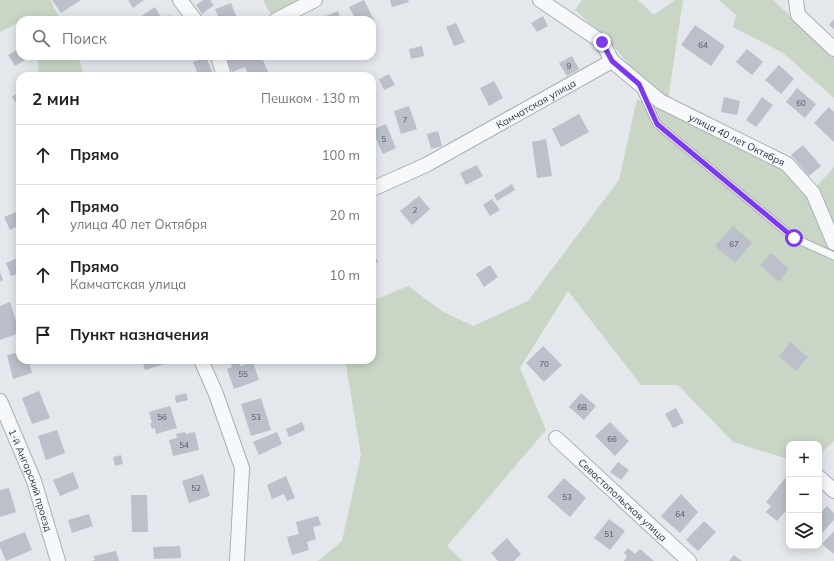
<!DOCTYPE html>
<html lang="ru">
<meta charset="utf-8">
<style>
:root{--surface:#fff;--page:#f6f6f6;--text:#222;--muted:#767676;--line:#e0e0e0}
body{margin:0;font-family:Mulish,sans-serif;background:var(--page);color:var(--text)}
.controls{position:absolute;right:12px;bottom:12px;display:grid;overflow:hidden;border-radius:8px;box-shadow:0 2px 10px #0003}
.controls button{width:36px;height:36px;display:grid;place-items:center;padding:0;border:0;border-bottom:1px solid var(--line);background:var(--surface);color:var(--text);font:20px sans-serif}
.stop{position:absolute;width:12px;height:12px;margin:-9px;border:3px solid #7c3aed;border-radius:50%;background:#fff}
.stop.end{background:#7c3aed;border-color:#fff;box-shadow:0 1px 4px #0008}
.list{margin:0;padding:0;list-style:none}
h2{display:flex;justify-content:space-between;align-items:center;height:52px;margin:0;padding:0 16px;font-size:17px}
h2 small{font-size:13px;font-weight:400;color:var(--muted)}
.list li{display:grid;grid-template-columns:26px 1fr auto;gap:12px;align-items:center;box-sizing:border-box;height:60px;padding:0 16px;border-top:1px solid var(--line)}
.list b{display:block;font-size:15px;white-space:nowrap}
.list p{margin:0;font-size:13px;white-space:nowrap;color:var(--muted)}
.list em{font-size:13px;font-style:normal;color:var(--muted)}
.icon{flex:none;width:22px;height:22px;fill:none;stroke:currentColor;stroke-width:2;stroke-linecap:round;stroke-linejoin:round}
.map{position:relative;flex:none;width:834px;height:561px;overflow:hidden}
.search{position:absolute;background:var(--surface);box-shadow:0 2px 10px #0003;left:16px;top:16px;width:360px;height:44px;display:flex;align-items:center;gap:10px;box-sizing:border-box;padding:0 14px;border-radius:12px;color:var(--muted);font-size:15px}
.panel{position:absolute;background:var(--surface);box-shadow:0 2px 10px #0003;left:16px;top:72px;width:360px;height:292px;border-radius:12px}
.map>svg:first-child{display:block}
.green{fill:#c9d6c5}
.building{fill:#bbc0ca}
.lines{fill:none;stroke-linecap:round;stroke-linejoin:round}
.lane-casing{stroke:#a9aeb7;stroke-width:9}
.street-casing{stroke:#a9aeb7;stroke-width:16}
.lane{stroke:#f7f8fa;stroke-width:7}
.street{stroke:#f7f8fa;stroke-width:14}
.route{stroke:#7c3aed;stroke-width:5}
.labels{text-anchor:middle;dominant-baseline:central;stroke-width:3;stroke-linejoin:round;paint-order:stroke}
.number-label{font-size:8px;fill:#4f5766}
.street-label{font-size:10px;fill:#2b3445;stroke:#f4f6f9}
</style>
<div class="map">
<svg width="834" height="561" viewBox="0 0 834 561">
<rect width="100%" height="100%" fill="#e4e7ec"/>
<g class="green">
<path d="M0 0H50L61 20H33L32 15 23 20H20V22L0 32Z"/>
<path d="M263 0H298L271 15Z"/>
<path d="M582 0H638L654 15 675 0H683L668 100 642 79 606 38 575 10Z"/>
<path d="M719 0H773L834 56V98L783 53 733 27 736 15Z"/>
<path d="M37 56H78L83 73 86 76H39Z"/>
<path d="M637 99 758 155 814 189 834 167V441L819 455V444H789V458L781 457 733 442 678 385H641L568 291 520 368 546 430 447 546 463 561H318L342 541 361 455 345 360H372V301L408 286 442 311 473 326 528 301 619 180Z"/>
</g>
<g class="building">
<path d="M52 0H81L61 13Z"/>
<path d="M128 0H144L133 8Z"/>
<path d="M203 0H210L214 5 202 14 196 5Z"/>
<path d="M364 0 375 22 372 23V20H356L349 7Z"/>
<path d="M390 0H408L409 2 392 7Z"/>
<path d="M231 3 238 20H220L215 9Z"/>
<path d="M155 7 161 17 157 20H141L140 17Z"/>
<path d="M338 11 341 20H316Z"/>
<path d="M170 15 173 20H162Z"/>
<path d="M543 16 548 26 537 32 531 23Z"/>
<path d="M834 19V29L829 25Z"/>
<path d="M456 23 465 42 454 46 446 27Z"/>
<path d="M695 25 725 46 711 66 681 45Z"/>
<path d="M422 46 424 56 411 59 409 49Z"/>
<path d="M20 48V56H31L15 66 8 55Z"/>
<path d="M747 49 763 62 752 75 736 62Z"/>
<path d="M230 56H261L270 76H249L245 67 232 72 226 58Z"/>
<path d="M572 56 579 69 567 76 559 63Z"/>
<path d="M206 57 214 76H193L198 74 193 62Z"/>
<path d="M779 65 794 79 781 94 765 80Z"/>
<path d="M389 74 395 85 384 90 379 79Z"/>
<path d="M494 81 503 98 489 106 480 88Z"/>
<path d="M797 88 816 104 805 118 786 102Z"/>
<path d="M20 91V106L19 107 12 97Z"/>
<path d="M724 97 740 101 737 115 721 112Z"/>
<path d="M762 97 773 105 756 127 746 120Z"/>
<path d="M409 106 417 129 401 134 394 111Z"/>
<path d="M829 107 834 112V142L814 123Z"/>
<path d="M579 114 589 132 561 147 552 129Z"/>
<path d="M386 124 396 148 383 154 372 130Z"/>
<path d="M438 131 442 146 431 149 427 134Z"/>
<path d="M546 139 552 176 537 178 532 142Z"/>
<path d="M803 145 821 166 809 176 791 155Z"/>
<path d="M477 165 483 176 466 185 460 173Z"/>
<path d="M512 184 515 190 497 201 494 195Z"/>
<path d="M419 196 430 209 412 225 400 211Z"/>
<path d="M492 199 500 210 490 216 483 205Z"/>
<path d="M16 212 20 221V225L10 230 4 217Z"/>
<path d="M733 226 752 243 735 263 715 246Z"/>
<path d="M372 249 378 262 372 265Z"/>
<path d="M771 253 789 269 779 282 760 265Z"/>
<path d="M20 257V273L11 276 6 263Z"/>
<path d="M490 265 498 277 484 287 476 274Z"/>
<path d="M0 272 3 280 0 281Z"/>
<path d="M10 302 20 333 0 340V306Z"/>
<path d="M790 342 808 357 796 371 779 357Z"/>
<path d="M543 346 562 365 544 382 526 363Z"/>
<path d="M20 352V360H28L32 373 13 379 7 355Z"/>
<path d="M142 360H163L164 364 145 370Z"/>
<path d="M239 361 240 366 253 362 259 380 234 389 227 369 232 367 231 364Z"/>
<path d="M39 391 50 418 32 424 22 398Z"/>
<path d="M186 393 188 400 176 403 175 396Z"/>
<path d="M581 393 596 406 584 420 569 407Z"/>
<path d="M261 398 271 430 251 436 241 404Z"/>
<path d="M170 406 177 428 156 434 155 428 152 429 150 423H152L149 412Z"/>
<path d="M676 408 684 423 673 428 665 414Z"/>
<path d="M302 422 305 430 289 437 286 429Z"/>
<path d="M610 422 629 441 615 456 595 436Z"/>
<path d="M57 430 65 453 46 460 38 436Z"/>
<path d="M185 432 186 434 195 432 199 450 173 456 169 440 177 438 176 434Z"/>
<path d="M277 432 282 444 259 455 253 442Z"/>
<path d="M121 455 123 464 115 466 113 457Z"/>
<path d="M618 462 629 470 621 480 610 472Z"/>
<path d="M73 472 79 488 60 496 53 480Z"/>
<path d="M203 474 210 496 189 503 182 481Z"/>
<path d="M286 476 295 498 287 501 284 494 272 499 267 485Z"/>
<path d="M787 476 789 478V507L777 521 766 512 771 506 766 502Z"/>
<path d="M564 478 586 498 570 517 547 497Z"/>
<path d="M9 488 16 512 0 517V490Z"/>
<path d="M681 494 698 512 680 533 661 516Z"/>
<path d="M131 495H147L148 532H132Z"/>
<path d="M827 506 834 513V520L819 536V515Z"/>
<path d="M89 514 93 526 72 533 68 520Z"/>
<path d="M318 516 321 525 313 527 316 539 307 542 309 550 292 555 287 537 299 534 296 522Z"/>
<path d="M609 519 625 531 610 550 594 538Z"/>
<path d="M704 521 716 532 698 551 686 540Z"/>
<path d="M834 531V554L822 544Z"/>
<path d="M25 532 32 550 6 561 0 547V542Z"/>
<path d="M507 538 521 554 514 561H498L491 553Z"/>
<path d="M180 546 181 558 154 559 153 547Z"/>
<path d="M628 548 635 554 640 549 654 561H624L627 556 624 553Z"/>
<path d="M116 551 119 561H91L95 560 94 556Z"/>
<path d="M734 555 742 561H729Z"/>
</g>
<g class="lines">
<g class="lane-casing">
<path id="lane" d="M641 90 657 124 794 238 834 256"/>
</g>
<g class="street-casing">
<g id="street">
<path d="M180 0 195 20"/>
<path id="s1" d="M540 0 602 42 612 61 660 101 787 164 813 193 834 243"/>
<path d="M796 0 798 15 834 49"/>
<path d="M276 20 315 0"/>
<path d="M218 56 224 76"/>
<path id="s2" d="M372 189 426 165 612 61"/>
<path d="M201 360 216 394 242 468 237 561"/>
<path id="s3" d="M0 401 34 481 58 561"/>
<path id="s4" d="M556 438 689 561"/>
<path d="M819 477 834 491"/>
</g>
</g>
<use href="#lane" class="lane"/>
<use href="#street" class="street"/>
</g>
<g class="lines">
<path class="route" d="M602 42 612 61 639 84 657 124 794 238"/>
</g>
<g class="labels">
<g class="number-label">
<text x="703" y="45">64</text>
<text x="569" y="66">9</text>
<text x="801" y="103">60</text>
<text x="405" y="120">7</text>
<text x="384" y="139">5</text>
<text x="415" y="210">2</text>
<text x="734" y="244">67</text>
<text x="544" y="364">70</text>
<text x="243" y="374">55</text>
<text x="582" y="407">68</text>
<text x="162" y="417">56</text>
<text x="256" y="417">53</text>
<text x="612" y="439">66</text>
<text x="184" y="445">54</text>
<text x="196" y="488">52</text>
<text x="567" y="497">53</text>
<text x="680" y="514">64</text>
<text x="609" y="534">51</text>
</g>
<g class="street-label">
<text stroke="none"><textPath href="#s2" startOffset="185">Камчатская улица</textPath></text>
<text stroke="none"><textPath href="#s1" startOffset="245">улица 40 лет Октября</textPath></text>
<text stroke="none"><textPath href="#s3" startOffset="85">1-й Ангарский проезд</textPath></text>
<text stroke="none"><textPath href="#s4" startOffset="91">Севастопольская улица</textPath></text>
</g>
</g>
</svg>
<div class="controls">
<button>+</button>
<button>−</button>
<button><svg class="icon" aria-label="layers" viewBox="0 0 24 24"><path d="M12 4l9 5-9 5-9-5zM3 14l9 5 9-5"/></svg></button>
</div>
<div class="stop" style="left:794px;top:238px"></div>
<div class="stop end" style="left:602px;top:42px"></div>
<div class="search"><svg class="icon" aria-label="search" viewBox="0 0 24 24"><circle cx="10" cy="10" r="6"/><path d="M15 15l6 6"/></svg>Поиск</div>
<section class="panel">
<h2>2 мин<small>Пешком · 130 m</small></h2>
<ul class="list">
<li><svg class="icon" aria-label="ahead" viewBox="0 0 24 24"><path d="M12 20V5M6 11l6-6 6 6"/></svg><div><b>Прямо</b></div><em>100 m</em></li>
<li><svg class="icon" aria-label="ahead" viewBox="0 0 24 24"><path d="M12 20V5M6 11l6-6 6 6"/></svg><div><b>Прямо</b><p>улица 40 лет Октября</p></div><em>20 m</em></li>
<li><svg class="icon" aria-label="ahead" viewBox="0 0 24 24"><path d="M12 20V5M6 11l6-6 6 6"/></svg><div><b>Прямо</b><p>Камчатская улица</p></div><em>10 m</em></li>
<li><svg class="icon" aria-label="arrive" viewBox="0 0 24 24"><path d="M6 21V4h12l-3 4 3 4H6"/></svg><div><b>Пункт назначения</b></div></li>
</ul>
</section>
</div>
